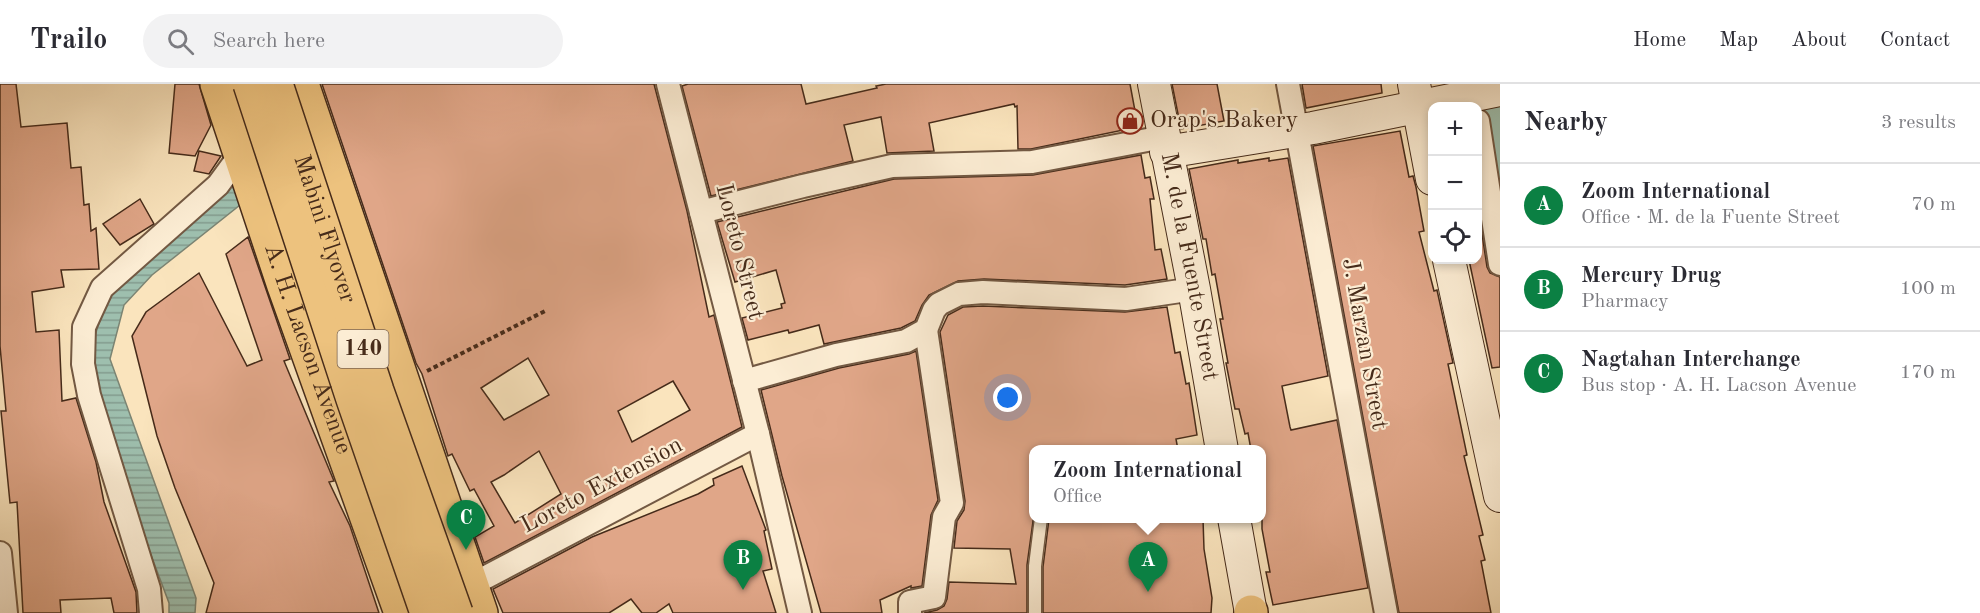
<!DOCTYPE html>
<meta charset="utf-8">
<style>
:root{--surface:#fff;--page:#f2f2f3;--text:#2b2b33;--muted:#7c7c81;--line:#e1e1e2;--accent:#0b8043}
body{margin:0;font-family:"Old Standard TT",serif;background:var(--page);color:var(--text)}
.controls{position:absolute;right:18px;top:18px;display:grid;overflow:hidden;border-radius:12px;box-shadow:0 3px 9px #0003}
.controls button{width:54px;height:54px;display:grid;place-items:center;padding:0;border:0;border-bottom:2px solid var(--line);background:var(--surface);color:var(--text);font:30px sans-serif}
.you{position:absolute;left:1008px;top:314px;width:21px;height:21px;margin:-15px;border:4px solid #fff;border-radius:50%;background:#1a73e8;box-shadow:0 0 0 9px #1a73e833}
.badge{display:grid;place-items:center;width:39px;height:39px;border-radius:50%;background:var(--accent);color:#fff;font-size:20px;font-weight:700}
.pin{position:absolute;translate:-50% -50px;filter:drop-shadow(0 2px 3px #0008)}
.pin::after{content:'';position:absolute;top:32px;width:21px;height:18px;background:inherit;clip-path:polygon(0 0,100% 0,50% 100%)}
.popup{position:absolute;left:1029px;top:361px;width:237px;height:78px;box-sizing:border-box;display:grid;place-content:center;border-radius:12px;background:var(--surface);filter:drop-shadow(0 2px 4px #0005);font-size:20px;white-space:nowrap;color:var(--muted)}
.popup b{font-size:22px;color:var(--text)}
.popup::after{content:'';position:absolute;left:50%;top:100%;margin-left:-12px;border:12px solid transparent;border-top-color:var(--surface)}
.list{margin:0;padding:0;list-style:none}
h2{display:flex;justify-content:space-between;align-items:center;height:78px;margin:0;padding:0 24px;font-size:26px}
h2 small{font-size:20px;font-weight:400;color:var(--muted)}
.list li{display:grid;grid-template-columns:39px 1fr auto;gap:18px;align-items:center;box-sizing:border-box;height:84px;padding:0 24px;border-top:2px solid var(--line)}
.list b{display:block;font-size:22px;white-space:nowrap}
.list p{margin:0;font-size:20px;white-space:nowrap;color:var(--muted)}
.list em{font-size:20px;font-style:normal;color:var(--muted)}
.icon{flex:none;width:33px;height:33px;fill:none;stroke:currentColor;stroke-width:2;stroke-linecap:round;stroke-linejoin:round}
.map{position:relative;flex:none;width:1500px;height:529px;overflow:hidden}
header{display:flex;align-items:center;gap:36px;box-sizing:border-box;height:84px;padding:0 30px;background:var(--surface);border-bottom:2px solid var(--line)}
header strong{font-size:28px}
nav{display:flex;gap:33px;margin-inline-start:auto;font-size:21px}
.search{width:420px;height:54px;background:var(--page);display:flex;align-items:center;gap:15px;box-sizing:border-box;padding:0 21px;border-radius:33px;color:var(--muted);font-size:22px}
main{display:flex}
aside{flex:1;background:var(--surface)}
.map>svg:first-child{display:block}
.water{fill:url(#water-rules);stroke:#7b8473;stroke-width:1.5}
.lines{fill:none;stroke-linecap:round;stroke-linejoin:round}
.river{stroke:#9ebfae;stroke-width:39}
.building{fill:#e0a688;stroke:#462b1a;stroke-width:1.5;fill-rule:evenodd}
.lane-casing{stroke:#735943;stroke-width:15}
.street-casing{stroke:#735943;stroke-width:26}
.secondary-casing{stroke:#462b1a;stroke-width:34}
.primary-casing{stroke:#462b1a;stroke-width:36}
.path{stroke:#462b1a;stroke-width:4;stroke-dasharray:4.5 3;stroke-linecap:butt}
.lane{stroke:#fcedd4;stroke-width:12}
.street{stroke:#fcedd4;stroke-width:22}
.secondary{stroke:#fcedd4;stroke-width:32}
.primary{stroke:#edc27e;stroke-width:33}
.primary-bridge-casing{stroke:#462b1a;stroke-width:36;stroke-linecap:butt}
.primary-bridge{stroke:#edc27e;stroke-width:33}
.labels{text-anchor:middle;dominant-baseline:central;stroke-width:4.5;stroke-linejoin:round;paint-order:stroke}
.shield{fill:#fcedd4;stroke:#7d6552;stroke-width:1.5}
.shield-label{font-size:22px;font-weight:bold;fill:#462b1a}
.poi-label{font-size:24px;fill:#462b1a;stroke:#fcedd4;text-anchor:start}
.street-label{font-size:24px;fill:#462b1a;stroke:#fcedd4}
</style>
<header>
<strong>Trailo</strong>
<div class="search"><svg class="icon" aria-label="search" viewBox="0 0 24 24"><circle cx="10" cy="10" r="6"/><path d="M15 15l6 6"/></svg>Search here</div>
<nav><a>Home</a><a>Map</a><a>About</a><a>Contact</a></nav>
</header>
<main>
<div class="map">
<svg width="1500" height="529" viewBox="0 0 1500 529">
<defs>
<pattern id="water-rules" width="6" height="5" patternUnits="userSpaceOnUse" patternTransform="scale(1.5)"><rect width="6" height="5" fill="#9ebfae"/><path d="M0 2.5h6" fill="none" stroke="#839b8d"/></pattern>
</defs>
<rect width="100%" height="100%" fill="#fae4bd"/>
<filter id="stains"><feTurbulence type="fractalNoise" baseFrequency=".00333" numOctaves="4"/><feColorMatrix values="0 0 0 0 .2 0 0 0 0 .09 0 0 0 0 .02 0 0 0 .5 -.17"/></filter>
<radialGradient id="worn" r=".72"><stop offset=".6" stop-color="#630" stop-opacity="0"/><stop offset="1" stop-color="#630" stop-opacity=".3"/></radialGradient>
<path class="water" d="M227 102 234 104 240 121 152 191 124 221 110 275 196 514 195 529H169V519L104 346 90 267 108 211Z"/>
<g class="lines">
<path class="river" d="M1492 0 1490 23 1496 108"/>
</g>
<g class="building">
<path d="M0 0H16L21 43 67 39 71 84 81 83 84 121 89 120 91 147 96 144 99 185 61 186 64 203 32 208 36 248 59 246 62 317 76 314 96 378 104 418 136 508 137 529H114L111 514 60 516 61 529H23L17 418 10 419 1 327H6L0 262Z"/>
<path d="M175 0H199L211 41 195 72 169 69Z"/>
<path d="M322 0H654L687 127 709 233 714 231 742 343 484 479 475 453 494 442 474 405 470 407 452 370 448 372 422 290 416 279ZM528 274 549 311 504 336 481 304ZM673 297 690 326 632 358 618 327ZM539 367 561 410 515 439 491 398 504 391Z"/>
<path d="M688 0H801L806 20 877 4 876 2 886 0H1130L1138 43 1031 65H1018L1017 22 1015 23 1014 20 929 39 934 67 887 69 881 33 844 41 853 77 711 112 682 2Z"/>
<path d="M1172 0H1217L1224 37 1181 45Z"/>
<path d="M1302 0H1381L1382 9 1306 24Z"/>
<path d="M1400 47 1409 93 1413 92 1416 103 1424 147 1419 148 1434 207 1437 206 1453 279 1448 280 1467 371 1464 372 1483 451 1479 452 1485 476 1481 477 1491 529H1399L1313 62Z"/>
<path d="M199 67 221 72 209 90 194 87Z"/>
<path d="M1141 71 1145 94 1150 93 1154 115H1150L1155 166 1161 165 1167 195 1125 201 984 195 958 197 929 211 922 221 915 237 901 244 824 260 819 241 789 249 788 246 748 256 742 234 782 224 781 220 785 219 776 186 735 198 717 138 894 95 1033 91Z"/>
<path d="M1269 74V77L1288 74 1328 292 1282 302 1290 343 1291 346 1337 336 1368 504 1273 521 1266 488H1270L1262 445V366H1251L1248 349 1245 350 1239 325H1235L1226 279H1228L1220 235H1223L1215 190 1212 191 1206 155H1203L1189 85 1238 76V79Z"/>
<path d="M140 115 154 140 120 161 103 140Z"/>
<path d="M1478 123 1487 183 1490 189 1500 193V283L1492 284 1469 176H1478Z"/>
<path d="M248 153 290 275 284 277 334 397 329 398 350 442 379 529H206L214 499 175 404 157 352 132 252 146 228 199 189 247 282 262 276 226 170Z"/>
<path d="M983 222 1125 228 1167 223 1175 269 1180 268 1186 300 1189 299 1197 351 1176 355 1178 366H1034V430L1027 481V529H924L937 526 944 522 947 515 949 498 1016 500 1010 465 954 464 957 437 964 426 965 417 940 248 948 231 963 223Z"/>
<path d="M916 267 938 416 931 431 922 502 911 504V502L880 516 882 529H821L782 392 761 306 839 284 909 270Z"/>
<path d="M742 382 766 446 764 447 772 485 763 487 776 529H673L669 520 656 529H642L631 515 609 529H503L493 505 592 453 698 410 714 401 713 395Z"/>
<path d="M1049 435H1203L1204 465 1212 514 1211 529H1043V483Z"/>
</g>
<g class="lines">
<g class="lane-casing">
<path id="lane" d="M1035 529V482L1041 434"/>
</g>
<g class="street-casing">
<g id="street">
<path d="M668 0 758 350 800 529"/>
<path d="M1288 0 1386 529"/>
<path d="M1478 37 1500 180"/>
<path d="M701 128 803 102 892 82 1032 78 1163 53"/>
<path d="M744 297 836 271 906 257 926 246 934 226 939 220 959 210 983 208 1126 215 1194 205"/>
<path d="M0 469 6 529"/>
<path d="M471 501 758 350"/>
<path d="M151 529 149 505 89 311 83 280 84 243 102 204 218 101 240 71"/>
<path d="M910 529V518L934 513 944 433 952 419 926 246"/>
</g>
</g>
<g class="secondary-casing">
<g id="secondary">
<path id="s1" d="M1154 0 1194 205 1222 366"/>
<path d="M1414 0 1432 95"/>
<path d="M1166 68 1313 44 1500 6"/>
<path d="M1449 176 1500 412"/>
<path d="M1234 434 1251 529"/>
</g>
</g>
<g class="primary-casing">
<g id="primary">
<path id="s2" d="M217 0 284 202 401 529"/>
<path d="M302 0 481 529"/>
<path d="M1251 529V528"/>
</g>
</g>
<path class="path" d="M427 287 545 227"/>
<use href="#lane" class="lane"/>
<use href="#street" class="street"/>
<use href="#secondary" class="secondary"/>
<use href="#primary" class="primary"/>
<g class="primary-bridge-casing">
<g id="primary-bridge">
<path d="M250 0 353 315 427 529"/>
<path id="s3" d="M276 0 377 307 456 529"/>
</g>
</g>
<use href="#primary-bridge" class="primary-bridge"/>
</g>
<defs>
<g id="shop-ring" transform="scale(1.35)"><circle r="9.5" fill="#fcedd4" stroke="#8f2418" stroke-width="1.5"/><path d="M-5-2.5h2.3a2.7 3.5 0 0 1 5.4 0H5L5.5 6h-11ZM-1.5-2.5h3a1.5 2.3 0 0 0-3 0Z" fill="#8f2418"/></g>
</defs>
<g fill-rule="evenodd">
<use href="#shop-ring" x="1130" y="37"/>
</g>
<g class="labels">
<rect class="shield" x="337.5" y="246" width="51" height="38" rx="4.5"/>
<g class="shield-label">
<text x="363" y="265">140</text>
</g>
<g class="poi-label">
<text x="1150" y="37">Orap's Bakery</text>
</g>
<g class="street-label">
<text stroke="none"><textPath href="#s3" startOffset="153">Mabini Flyover</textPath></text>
<text transform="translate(739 168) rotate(76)">Loreto Street</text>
<text stroke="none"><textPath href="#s1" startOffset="186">M. de la Fuente Street</textPath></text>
<text transform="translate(1364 260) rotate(80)">J. Marzan Street</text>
<text stroke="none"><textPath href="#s2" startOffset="280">A. H. Lacson Avenue</textPath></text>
<text transform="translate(602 402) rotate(-28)">Loreto Extension</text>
</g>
</g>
<rect width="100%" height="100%" filter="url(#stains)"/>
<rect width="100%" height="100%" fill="url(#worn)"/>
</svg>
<div class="controls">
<button>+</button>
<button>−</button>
<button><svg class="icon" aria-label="locate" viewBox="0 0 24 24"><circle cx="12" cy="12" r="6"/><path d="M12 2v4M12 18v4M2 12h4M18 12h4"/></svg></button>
</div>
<div class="you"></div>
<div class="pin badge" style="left:1148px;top:508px">A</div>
<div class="popup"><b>Zoom International</b>Office</div>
<div class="pin badge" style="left:743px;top:506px">B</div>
<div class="pin badge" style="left:466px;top:466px">C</div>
</div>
<aside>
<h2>Nearby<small>3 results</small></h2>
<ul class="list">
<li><span class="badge">A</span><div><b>Zoom International</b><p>Office · M. de la Fuente Street</p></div><em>70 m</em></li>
<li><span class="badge">B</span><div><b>Mercury Drug</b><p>Pharmacy</p></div><em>100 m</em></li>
<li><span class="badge">C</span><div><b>Nagtahan Interchange</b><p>Bus stop · A. H. Lacson Avenue</p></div><em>170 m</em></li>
</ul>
</aside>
</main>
